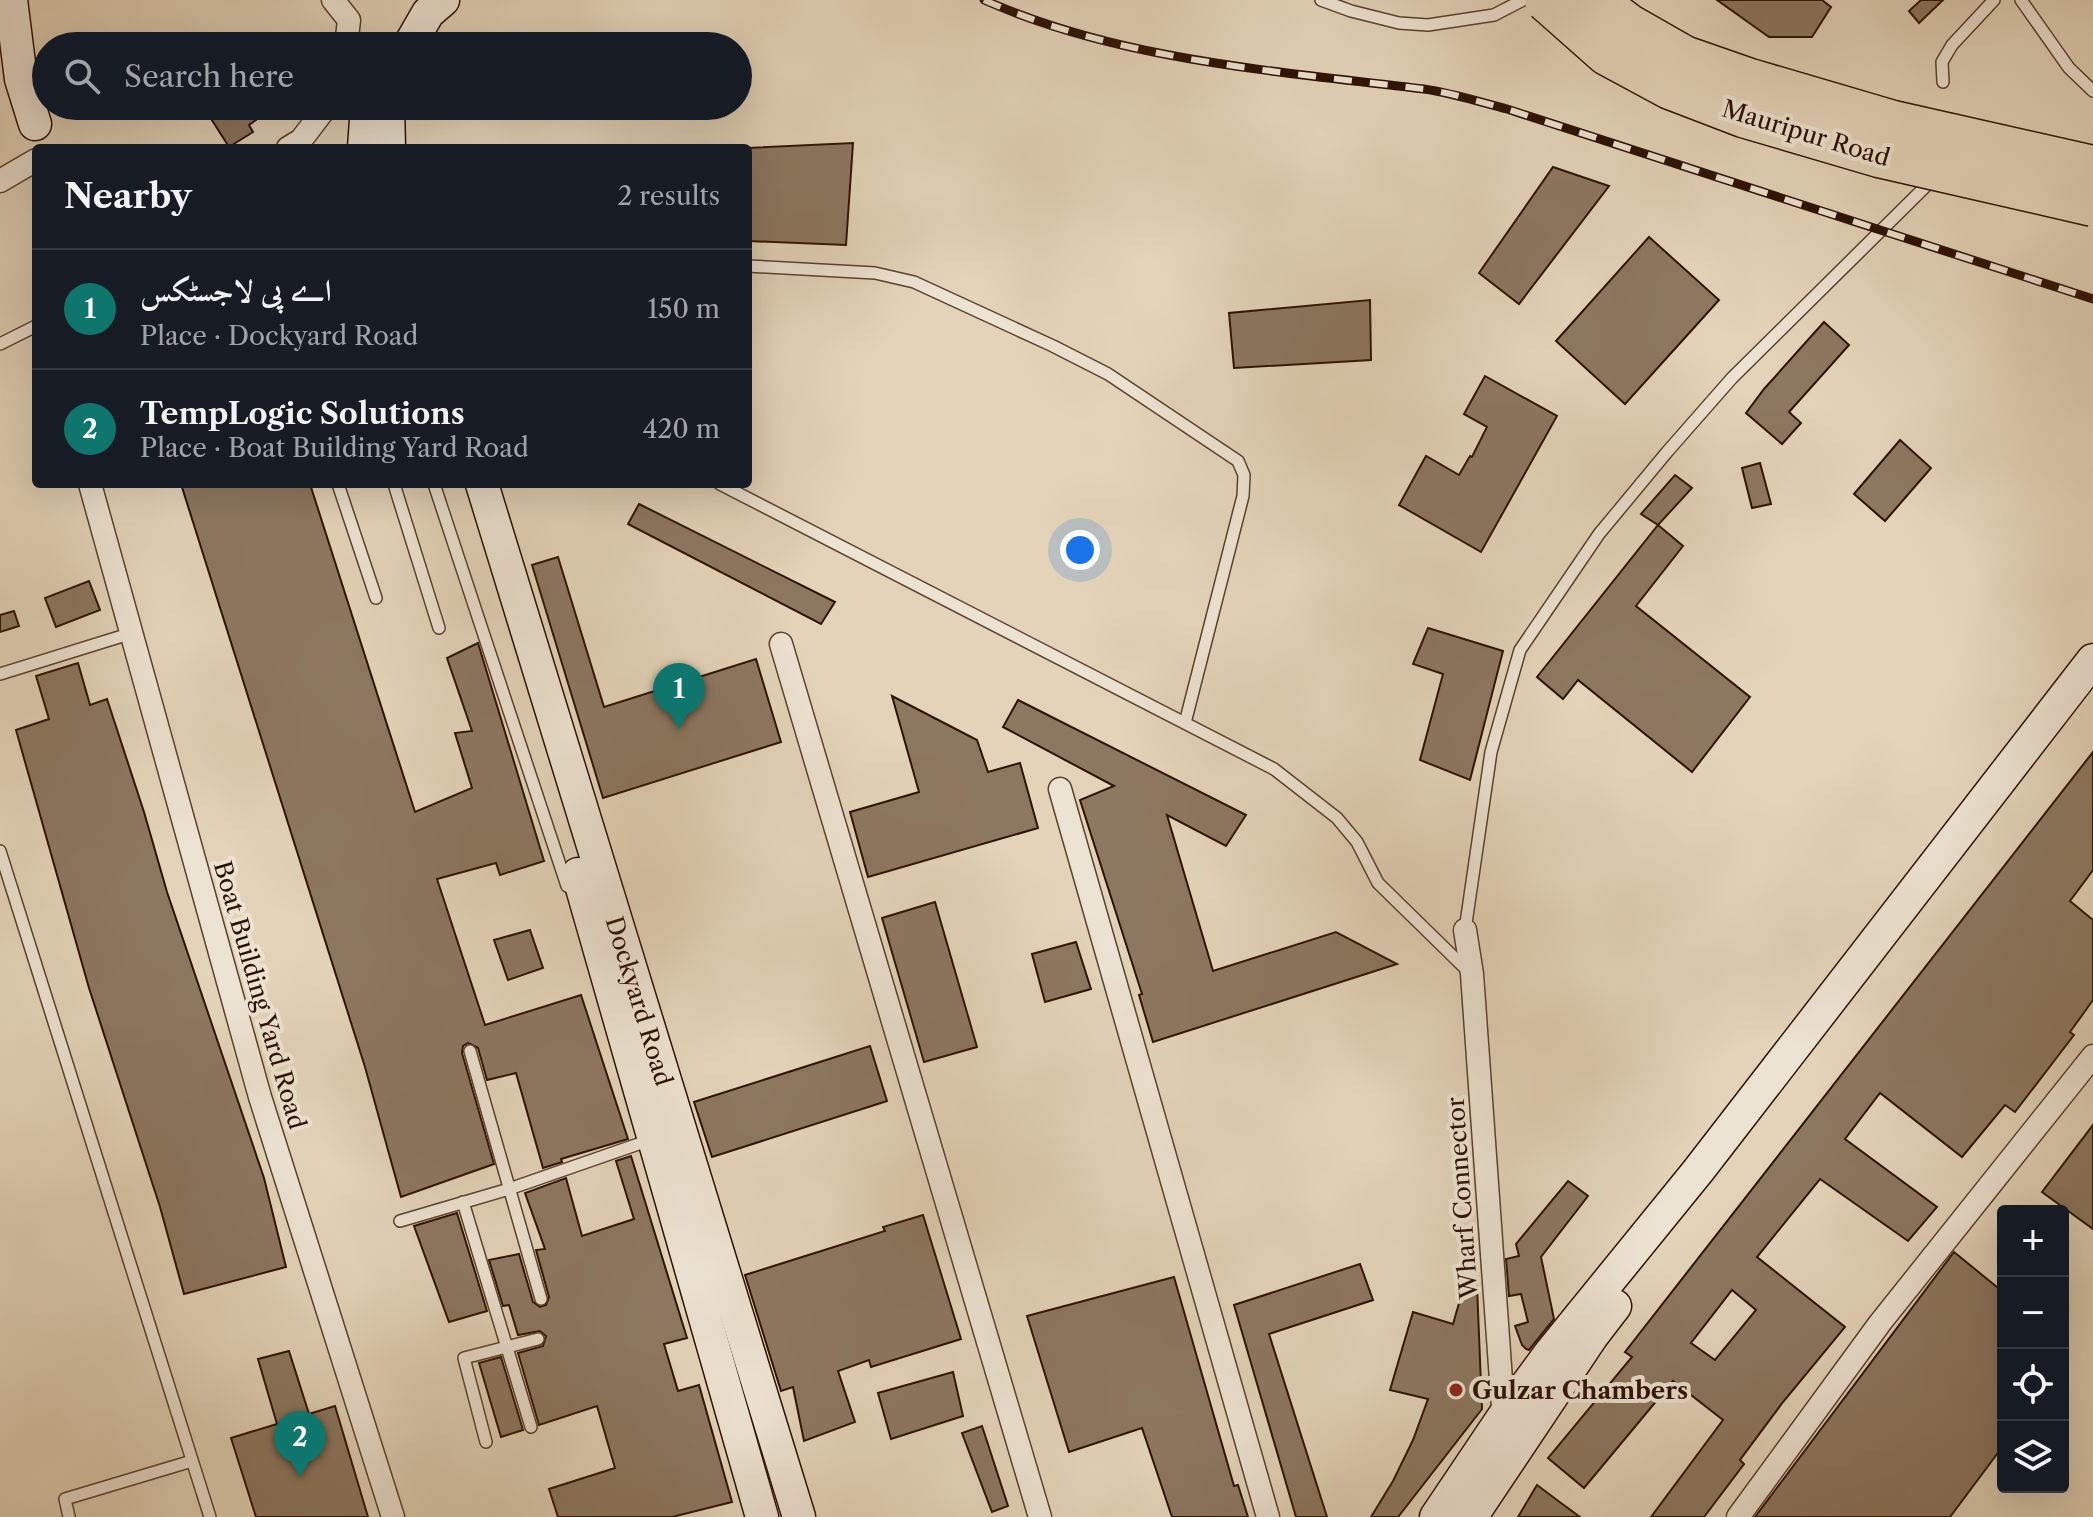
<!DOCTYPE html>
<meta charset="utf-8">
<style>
:root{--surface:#171b24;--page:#242831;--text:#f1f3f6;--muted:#9ea1a6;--line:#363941;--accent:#0f766e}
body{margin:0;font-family:"Libre Caslon Text",Amiri,serif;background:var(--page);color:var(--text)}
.controls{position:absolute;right:24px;bottom:24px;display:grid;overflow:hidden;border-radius:8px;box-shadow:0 8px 32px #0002}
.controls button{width:72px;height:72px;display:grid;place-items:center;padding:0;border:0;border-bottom:2px solid var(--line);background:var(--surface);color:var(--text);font:40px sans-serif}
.you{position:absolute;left:1080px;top:550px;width:28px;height:28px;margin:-20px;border:6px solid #fff;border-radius:50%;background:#1a73e8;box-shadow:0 0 0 12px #1a73e833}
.badge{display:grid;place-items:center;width:52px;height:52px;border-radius:50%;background:var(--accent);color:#fff;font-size:26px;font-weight:700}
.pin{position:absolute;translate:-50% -66px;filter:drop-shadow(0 2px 4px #0008)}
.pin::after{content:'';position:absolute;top:42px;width:28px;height:24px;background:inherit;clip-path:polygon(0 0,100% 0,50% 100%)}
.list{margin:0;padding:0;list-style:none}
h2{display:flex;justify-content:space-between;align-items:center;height:104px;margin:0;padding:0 32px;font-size:34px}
h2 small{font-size:26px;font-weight:400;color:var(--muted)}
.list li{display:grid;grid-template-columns:52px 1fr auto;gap:24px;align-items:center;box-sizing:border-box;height:120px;padding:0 32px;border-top:2px solid var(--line)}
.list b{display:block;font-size:30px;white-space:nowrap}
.list p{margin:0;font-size:26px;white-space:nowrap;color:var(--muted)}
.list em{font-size:26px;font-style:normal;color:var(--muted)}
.icon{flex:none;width:44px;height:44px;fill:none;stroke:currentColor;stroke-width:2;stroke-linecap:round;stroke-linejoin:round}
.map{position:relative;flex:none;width:2093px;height:1517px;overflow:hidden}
.search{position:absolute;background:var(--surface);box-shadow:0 8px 32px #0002;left:32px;top:32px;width:720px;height:88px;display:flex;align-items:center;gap:20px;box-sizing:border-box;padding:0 28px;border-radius:44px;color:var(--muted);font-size:30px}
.panel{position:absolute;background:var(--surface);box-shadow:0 8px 32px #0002;left:32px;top:144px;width:720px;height:344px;border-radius:8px}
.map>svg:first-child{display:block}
.building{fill:#8c7760;stroke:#2d1200;stroke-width:2;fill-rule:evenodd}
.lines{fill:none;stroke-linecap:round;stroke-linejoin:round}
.lane-casing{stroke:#5a422e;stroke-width:14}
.street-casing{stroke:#5a422e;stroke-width:25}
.secondary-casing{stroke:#2d1200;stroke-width:35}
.lane{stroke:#ede3d2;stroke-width:11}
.street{stroke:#ede3d2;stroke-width:22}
.secondary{stroke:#ede3d2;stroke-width:32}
.rail-casing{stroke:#2d1200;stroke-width:9}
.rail{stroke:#ede3d2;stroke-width:6;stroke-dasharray:18;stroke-linecap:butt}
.highway-bridge-casing{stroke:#2d1200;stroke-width:45;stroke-linecap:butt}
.highway-bridge{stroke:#e3d4b9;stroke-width:42}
.poi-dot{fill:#8f2418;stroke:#ede3d2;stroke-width:3}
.labels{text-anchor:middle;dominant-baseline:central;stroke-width:8;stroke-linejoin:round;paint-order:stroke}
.street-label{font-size:24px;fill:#2d1200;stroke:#ede3d2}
.poi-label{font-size:24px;font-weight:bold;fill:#2d1200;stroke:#ede3d2;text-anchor:start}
</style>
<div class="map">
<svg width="2093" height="1517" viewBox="0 0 2093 1517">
<rect width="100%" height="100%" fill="#e3d4b9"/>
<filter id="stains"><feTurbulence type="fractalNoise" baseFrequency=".0025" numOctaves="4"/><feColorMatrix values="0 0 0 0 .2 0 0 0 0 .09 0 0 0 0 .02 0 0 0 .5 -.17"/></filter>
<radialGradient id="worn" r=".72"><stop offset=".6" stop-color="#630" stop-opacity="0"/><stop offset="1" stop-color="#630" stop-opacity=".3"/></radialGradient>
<g class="building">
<path d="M1717 0H1822L1831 7 1812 37H1769Z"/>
<path d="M1921 0H1943L1919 23 1909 11Z"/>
<path d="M227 106H251L260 117 249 125 253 132 229 147 210 117Z"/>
<path d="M853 143 846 245 748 241V148Z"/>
<path d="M1553 167 1609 186 1519 304 1479 273Z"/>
<path d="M1649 237 1719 300 1625 404 1556 341Z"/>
<path d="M1370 300 1371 360 1234 368 1229 313Z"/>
<path d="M1824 322 1849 345 1789 412 1801 423 1782 444 1746 413 1764 389Z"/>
<path d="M1485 376 1557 416 1481 552 1399 505 1426 456 1459 475 1470 456 1472 457 1487 427 1464 414Z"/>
<path d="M1900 440 1931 468 1885 521 1854 494Z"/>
<path d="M1760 463 1771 504 1752 508 1742 468Z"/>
<path d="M1675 475 1692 488 1658 525 1641 514Z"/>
<path d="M181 484H310L415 812 472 788 455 733 472 731 447 658 478 643 544 861 500 875 496 863 437 879 485 1025 581 995 628 1139 561 1159 562 1162 543 1168 516 1073 487 1080 478 1048 468 1043 463 1046 462 1053 494 1164 401 1197 365 1067Z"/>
<path d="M639 504 835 602 821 624 628 524Z"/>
<path d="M1658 525 1683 546 1636 606 1750 697 1692 772 1578 680 1563 699 1537 677Z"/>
<path d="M558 557 604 707 756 659 781 742 603 798 532 565Z"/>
<path d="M89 581 100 610 56 627 45 598Z"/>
<path d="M14 611 19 626 0 632V615Z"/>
<path d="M1428 628 1503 651 1470 780 1420 760 1443 674 1413 664Z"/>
<path d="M78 663 90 705 107 699 144 812 167 892 264 1178 286 1267 184 1294 160 1207 89 988 16 730 49 719 36 676Z"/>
<path d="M892 696 977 740 988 772 1020 763 1038 828 868 877 850 812 919 792Z"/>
<path d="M1018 700 1246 815 1226 846 1167 815 1213 971 1336 932 1397 964 1153 1042 1139 995 1142 994 1080 800 1114 786 1003 727Z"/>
<path d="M2093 752V870L2070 901 2093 920V1000L2070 1032 2074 1035 2015 1112 2005 1105 1962 1157 1880 1093 1845 1139 1937 1207 1908 1241 1820 1179 1757 1257 1845 1327 1783 1402 1740 1460 1744 1464 1704 1517H1651L1723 1420 1673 1381 1584 1488 1548 1458 1632 1357 1625 1352ZM1732 1290 1756 1310 1715 1360 1691 1343Z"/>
<path d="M935 902 977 1047 924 1062 882 918Z"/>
<path d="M530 930 543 968 508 980 494 940Z"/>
<path d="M1076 942 1091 989 1045 1002 1032 954Z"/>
<path d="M870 1046 887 1101 712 1157 694 1102Z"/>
<path d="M2093 1125V1229L2042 1192Z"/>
<path d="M631 1156 687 1338 664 1344 678 1391 699 1385 732 1502 672 1517H558L549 1489 615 1468 597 1406 539 1425 518 1353 543 1346 546 1336 540 1331 518 1335 509 1305 503 1306 489 1260 519 1254 533 1302 540 1307 546 1305 549 1297 536 1250 545 1249 525 1193 566 1178 582 1236 634 1219 616 1161Z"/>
<path d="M1568 1181 1588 1196 1541 1257 1554 1319 1529 1350 1526 1349 1522 1345 1515 1326 1528 1322 1521 1294 1509 1296 1506 1259 1519 1256 1516 1244Z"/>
<path d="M457 1213 487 1311 449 1322 414 1226Z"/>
<path d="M923 1215 961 1339 871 1367 869 1360 838 1371 855 1422 804 1441 793 1387 781 1391 745 1275 885 1231 883 1227Z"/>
<path d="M1954 1252 2003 1292V1446L1950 1517H1755Z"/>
<path d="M1360 1264 1373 1300 1269 1334 1327 1517H1296L1234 1305Z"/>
<path d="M1174 1277 1234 1486 1238 1485 1248 1517H1172L1142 1428 1069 1452 1027 1316Z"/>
<path d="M1464 1286H1477L1482 1409 1398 1517H1371L1393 1481 1413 1440 1428 1399 1390 1390 1413 1312 1453 1324Z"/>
<path d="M289 1351 309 1414 335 1406 368 1517H256L231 1438 277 1424 258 1359Z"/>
<path d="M501 1357 523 1430 501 1437 479 1363Z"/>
<path d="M953 1372 963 1416 891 1439 878 1393Z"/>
<path d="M982 1426 1008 1506 992 1512 962 1433Z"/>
<path d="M1537 1485 1561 1503 1580 1517H1518Z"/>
</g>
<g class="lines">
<g class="lane-casing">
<g id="lane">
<path d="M1321 0 1351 11 1399 23 1428 25 1494 15 1523 0"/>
<path d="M2021 0 2069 68 2093 91"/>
<path d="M1943 82 1942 62 1952 45 1994 0"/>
<path d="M748 266 875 273 914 282 1053 346 1108 374 1238 461 1244 475 1243 496 1185 723"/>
<path d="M0 344 36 326"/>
<path d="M338 484 376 598"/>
<path d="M394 484 439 628"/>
<path d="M434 484 567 886"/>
<path d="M720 484 1274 769 1337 818 1357 842 1378 883 1468 971"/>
<path d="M0 674 132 633"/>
<path d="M0 851 210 1517"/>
<path d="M1465 930 1491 752 1520 650 1599 534 1667 452 1732 378 1925 187"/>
<path d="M470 1051 541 1299"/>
<path d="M463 1202 531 1427"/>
<path d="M400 1221 509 1189 650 1140"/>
<path d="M486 1442 464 1358 538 1339"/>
<path d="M69 1517 65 1499 192 1461"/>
</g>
</g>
<g class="street-casing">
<g id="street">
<path d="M333 0 349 20 346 46"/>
<path d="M288 148 301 140 327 106"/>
<path d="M0 181 36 160"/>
<path d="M90 484 260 1097 393 1517"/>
<path d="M781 644 1040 1517"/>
<path d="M1060 789 1268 1517"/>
<path d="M1465 930 1472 974 1504 1422"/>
<path d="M1738 1517 1880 1323 2093 1056"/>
</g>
</g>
<g class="secondary-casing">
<g id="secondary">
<path d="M11 0 21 79 35 124"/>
<path d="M409 46 428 13 443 0"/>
<path d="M388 106 389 148"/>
<path d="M364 148 367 106"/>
<path d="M482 484 799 1517"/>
<path d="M578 874 762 1517"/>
<path d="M1436 1517 1504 1416 1551 1352 1698 1171 2093 660"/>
<path d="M1471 1517 1592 1336 1615 1306"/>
</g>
</g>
<use href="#lane" class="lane"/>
<use href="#street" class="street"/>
<use href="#secondary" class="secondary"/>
<g class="rail-casing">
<path id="rail" d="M984 0C1122 61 1276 71 1424 89 1452 93 1480 102 1507 109L2093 299"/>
</g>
<use href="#rail" class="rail"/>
<g class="highway-bridge-casing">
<g id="highway-bridge">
<path d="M1546 0 1607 54 1670 88 1743 116 1879 156 2093 205"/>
<path d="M1595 0 1628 25 1684 57 1750 80 1893 122 2093 167"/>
</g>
</g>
<use href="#highway-bridge" class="highway-bridge"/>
</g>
<circle class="poi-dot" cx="1456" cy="1390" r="8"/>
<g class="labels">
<g class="street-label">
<text transform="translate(1806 133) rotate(17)">Mauripur Road</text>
<text transform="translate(260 995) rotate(74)">Boat Building Yard Road</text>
<text transform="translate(639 1001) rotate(73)">Dockyard Road</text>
<text transform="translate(1462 1198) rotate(-94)">Wharf Connector</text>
</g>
<g class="poi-label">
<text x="1472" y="1390">Gulzar Chambers</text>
</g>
</g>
<rect width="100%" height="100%" filter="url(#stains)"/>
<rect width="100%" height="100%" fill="url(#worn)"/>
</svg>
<div class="controls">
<button>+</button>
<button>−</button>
<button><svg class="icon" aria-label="locate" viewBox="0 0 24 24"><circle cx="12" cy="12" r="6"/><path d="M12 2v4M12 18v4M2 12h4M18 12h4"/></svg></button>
<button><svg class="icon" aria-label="layers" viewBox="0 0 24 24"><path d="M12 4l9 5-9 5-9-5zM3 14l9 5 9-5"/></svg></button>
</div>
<div class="you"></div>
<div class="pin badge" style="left:679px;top:729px">1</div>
<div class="pin badge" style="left:300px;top:1477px">2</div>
<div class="search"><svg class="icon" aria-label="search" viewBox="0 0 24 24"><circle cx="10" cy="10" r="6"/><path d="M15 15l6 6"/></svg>Search here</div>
<section class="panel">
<h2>Nearby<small>2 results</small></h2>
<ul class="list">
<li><span class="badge">1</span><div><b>اے پی لاجسٹکس</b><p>Place · Dockyard Road</p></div><em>150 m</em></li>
<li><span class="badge">2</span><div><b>TempLogic Solutions</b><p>Place · Boat Building Yard Road</p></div><em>420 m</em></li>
</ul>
</section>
</div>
